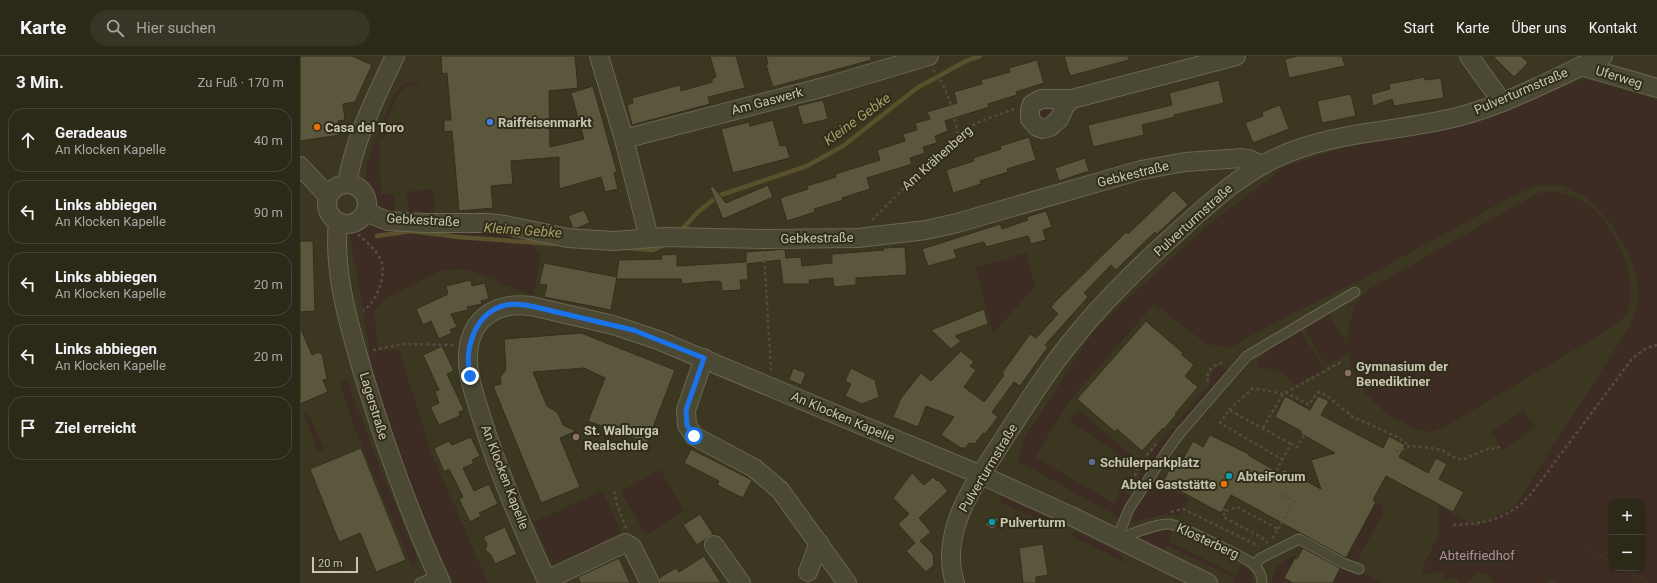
<!DOCTYPE html>
<html lang="de">
<meta charset="utf-8">
<style>
:root{--surface:#2c2919;--page:#383526;--text:#f1f3f6;--muted:#a6a6a2;--line:#484538}
body{margin:0;font-family:Roboto,sans-serif;background:var(--page);color:var(--text)}
.controls{position:absolute;right:12px;bottom:12px;display:grid;overflow:hidden;border-radius:8px;box-shadow:0 1px 3px #0004}
.controls button{width:36px;height:36px;display:grid;place-items:center;padding:0;border:0;border-bottom:1px solid var(--line);background:var(--surface);color:var(--text);font:20px sans-serif}
.scale{position:absolute;left:12px;bottom:10px;width:46px;box-sizing:border-box;padding-left:4px;border:2px solid #c7c4af;border-top:0;font-size:11px;line-height:14px;white-space:nowrap;color:#c7c4af;-webkit-text-stroke:3px #302d1a;paint-order:stroke}
.stop{position:absolute;width:12px;height:12px;margin:-9px;border:3px solid #1a73e8;border-radius:50%;background:#fff}
.stop.end{background:#1a73e8;border-color:#fff;box-shadow:0 1px 4px #0008}
.list{margin:0;padding:0;list-style:none}
h2{display:flex;justify-content:space-between;align-items:center;height:52px;margin:0;padding:0 16px;font-size:17px}
h2 small{font-size:13px;font-weight:400;color:var(--muted)}
.list li{display:grid;grid-template-columns:26px 1fr auto;gap:12px;align-items:center;box-sizing:border-box;height:64px;margin:0 8px 8px;padding:0 8px;border:1px solid var(--line);border-radius:16px}
.list b{display:block;font-size:15px;white-space:nowrap}
.list p{margin:0;font-size:13px;white-space:nowrap;color:var(--muted)}
.list em{font-size:13px;font-style:normal;color:var(--muted)}
.icon{flex:none;width:22px;height:22px;fill:none;stroke:currentColor;stroke-width:2;stroke-linecap:round;stroke-linejoin:round}
.map{position:relative;flex:none;width:1357px;height:527px;overflow:hidden}
header{display:flex;align-items:center;gap:24px;box-sizing:border-box;height:56px;padding:0 20px;background:var(--surface);border-bottom:1px solid var(--line)}
header strong{font-size:19px}
nav{display:flex;gap:22px;margin-inline-start:auto;font-size:14px}
.search{width:280px;height:36px;background:var(--page);display:flex;align-items:center;gap:10px;box-sizing:border-box;padding:0 14px;border-radius:22px;color:var(--muted);font-size:15px}
main{display:flex}
aside{flex:1;background:var(--surface)}
.map>svg:first-child{display:block}
.green{fill:#3c2c23}
.lines{fill:none;stroke-linecap:round;stroke-linejoin:round}
.stream{stroke:#58512b;stroke-width:4.5}
.building{fill:#5b573c;stroke:#322f1c}
.lane-casing{stroke:#696652;stroke-width:11}
.street-casing{stroke:#696652;stroke-width:20}
.path{stroke:#594940;stroke-width:2.5;stroke-dasharray:3 3;stroke-linecap:butt}
.lane{stroke:#4b4834;stroke-width:9}
.street{stroke:#4b4834;stroke-width:18}
.route{stroke:#1a73e8;stroke-width:5}
.shop-dot{fill:#3f7fe0;stroke:#302d1a;stroke-width:1.5}
.food-dot{fill:#e8710a;stroke:#302d1a;stroke-width:1.5}
.education-dot{fill:#8d6e63;stroke:#302d1a;stroke-width:1.5}
.service-dot{fill:#5c6f8a;stroke:#302d1a;stroke-width:1.5}
.culture-dot{fill:#0f9aa8;stroke:#302d1a;stroke-width:1.5}
.labels{text-anchor:middle;dominant-baseline:central;stroke-width:4;stroke-linejoin:round;paint-order:stroke}
.street-label{font-size:13px;fill:#c7c4af;stroke:#302d1a}
.poi-label{font-size:13px;font-weight:bold;fill:#c7c4af;stroke:#302d1a;text-anchor:start}
.park-label{font-size:13px;fill:#b38ca0;stroke:#302d1a}
.water-label{font-size:14px;font-style:italic;fill:#a89d66;stroke:#302d1a}
</style>
<header>
<strong>Karte</strong>
<div class="search"><svg class="icon" aria-label="search" viewBox="0 0 24 24"><circle cx="10" cy="10" r="6"/><path d="M15 15l6 6"/></svg>Hier suchen</div>
<nav><a>Start</a><a>Karte</a><a>Über uns</a><a>Kontakt</a></nav>
</header>
<main>
<aside>
<h2>3 Min.<small>Zu Fuß · 170 m</small></h2>
<ul class="list">
<li><svg class="icon" aria-label="ahead" viewBox="0 0 24 24"><path d="M12 20V5M6 11l6-6 6 6"/></svg><div><b>Geradeaus</b><p>An Klocken Kapelle</p></div><em>40 m</em></li>
<li><svg class="icon" aria-label="left" viewBox="0 0 24 24"><path d="M17 20v-9H6M10 6l-5 5 5 5"/></svg><div><b>Links abbiegen</b><p>An Klocken Kapelle</p></div><em>90 m</em></li>
<li><svg class="icon" aria-label="left" viewBox="0 0 24 24"><path d="M17 20v-9H6M10 6l-5 5 5 5"/></svg><div><b>Links abbiegen</b><p>An Klocken Kapelle</p></div><em>20 m</em></li>
<li><svg class="icon" aria-label="left" viewBox="0 0 24 24"><path d="M17 20v-9H6M10 6l-5 5 5 5"/></svg><div><b>Links abbiegen</b><p>An Klocken Kapelle</p></div><em>20 m</em></li>
<li><svg class="icon" aria-label="arrive" viewBox="0 0 24 24"><path d="M6 21V4h12l-3 4 3 4H6"/></svg><div><b>Ziel erreicht</b></div></li>
</ul>
</aside>
<div class="map">
<svg width="1357" height="527" viewBox="0 0 1357 527">
<rect width="100%" height="100%" fill="#3b3721"/>
<g class="green">
<path d="M1285 23 1357 44V527H1350L1324 512H1342V446H1312V505L1259 476 1312 507V512H1321L1347 527H1259L1249 522 1246 527H1193L1188 519 1179 517 1173 521 1168 527H1159L1156 521 1142 524 1146 515 1122 519V513L1139 478V450L1177 471 1215 450 1330 270 1339 241 1335 216 1328 196 1312 169 1287 142 1263 129H1238L1211 141 1064 222 985 261 929 292 907 288 854 248 770 344 735 401 815 448V445L822 434 830 438V441L820 462 718 405 724 383 794 274 907 170 986 110 1085 79 1206 52Z"/>
<path d="M119 25V27L104 32 98 39 88 62 86 82 79 83 81 139 95 138V156L85 153 78 147 66 122 67 107 93 40 103 28Z"/>
<path d="M741 49 757 51 754 64H738L737 53Z"/>
<path d="M133 133 135 153 132 158 109 159 107 136Z"/>
<path d="M1255 136C1266 139 1277 142 1287 148 1313 165 1343 228 1326 258 1323 262 1317 267 1313 271L1146 370 1131 376 1114 372 1088 359 1066 338 1050 308 1049 296 1026 310 1003 270 1027 256 1049 292 1047 279 1054 250 1068 234 1238 137Z"/>
<path d="M63 169 223 176 241 200 233 240 167 213 141 214 86 242 74 255 78 295 99 294 131 396 188 527H153L101 409 71 310 70 296 49 174Z"/>
<path d="M726 197 735 231 693 277 676 212Z"/>
<path d="M999 272 1024 313 996 329C985 317 974 310 958 313L957 304Z"/>
<path d="M921 310 928 315 881 372 875 368 911 327C909 318 913 313 921 310Z"/>
<path d="M47 323 78 407 117 502 113 513 53 368 40 326Z"/>
<path d="M778 353 839 406 837 410 770 366Z"/>
<path d="M1223 354 1235 371 1203 394 1191 375Z"/>
<path d="M8 357 24 393 18 396 4 358Z"/>
<path d="M872 372 878 376 843 425 838 420 848 401Z"/>
<path d="M360 413 384 455 346 479 321 436Z"/>
<path d="M852 423 889 443 880 459 864 458 833 466 830 461Z"/>
<path d="M302 435 322 478 253 509 234 466Z"/>
<path d="M700 440 724 450 760 467 758 472 702 447 700 445Z"/>
<path d="M1076 446 1082 449 1084 455 1057 505 1052 506 1045 503Z"/>
<path d="M866 473 873 475 868 485 936 519 941 509C950 513 954 518 952 527H933L935 522 867 489 862 499 837 483Z"/>
<path d="M774 475 817 495 827 507 772 480Z"/>
<path d="M996 499 983 522 992 527H972C974 511 981 505 996 499Z"/>
<path d="M1028 510 1039 516 1041 511 1055 519 1062 516 1082 527H1033Z"/>
</g>
<g class="lines">
<g class="stream">
<path d="M384 171 398 156 418 140 507 110 543 90 617 32 666 5 680 0"/>
<path d="M77 180 111 175 158 181 254 188"/>
<path d="M327 192 353 194 366 188"/>
</g>
</g>
<g class="building">
<path d="M0 0H52L72 9 55 46 43 48 45 64 38 65 40 79 0 85Z"/>
<path d="M141 0H275L278 32 249 35 250 91 284 83 271 37 293 30 317 116 314 117 318 133 305 136 301 121 259 133V101L211 105 213 128 191 130 193 152 159 155 152 75 144 76V64H151L147 17 142 18Z"/>
<path d="M410 0H436L445 32 408 41 410 48 332 69 327 49 333 47 332 42 380 29 381 35 412 26V23L416 21Z"/>
<path d="M466 0H571V4L473 31 466 9 468 8Z"/>
<path d="M764 0H828L829 4 770 20Z"/>
<path d="M997 0H1042L1045 10 989 22 985 3Z"/>
<path d="M1193 0H1221L1228 7 1214 21Z"/>
<path d="M737 4 744 27 716 36 717 39 688 48 689 51 645 65 648 75 635 80 637 87 623 91 625 97 610 102 612 108 567 122 570 133 542 142 543 144 514 153 515 156 487 165 480 142 508 133 507 130 536 121 535 118 580 104 577 94 605 85 603 78 617 74 615 67 630 63 627 56 657 47 654 36 682 28 681 24 710 16 709 12Z"/>
<path d="M1124 21 1125 24 1141 22 1144 42 1094 50 1092 43 1073 50 1071 38 1090 33 1089 28Z"/>
<path d="M919 24 924 47 874 59 875 61 842 69 844 79 793 91 788 69 872 49 869 37Z"/>
<path d="M1051 38 1056 60 1022 67 1017 45Z"/>
<path d="M523 44 528 63 503 69 497 50Z"/>
<path d="M980 49 989 73 953 87 945 67 963 60 962 56Z"/>
<path d="M473 64 480 90 486 89 490 102 433 117 421 73 449 66 450 70Z"/>
<path d="M729 81 736 104 707 113 708 116 680 125 681 128 653 137 646 114 674 105 673 102 701 93 700 90Z"/>
<path d="M785 102 789 115 759 125 755 112Z"/>
<path d="M468 129 473 141 423 163 410 132 413 130 426 147Z"/>
<path d="M874 134 888 149 857 178 855 176 816 214 811 209 784 237 788 241 745 289 748 291 720 330 714 326 692 356 698 361 685 378 683 377 675 388 669 387 666 392H661L641 379 654 361 626 350 618 371 593 361 601 342 621 317 631 325 661 295 674 306 670 310 676 314 664 331 684 346 704 319 702 317 730 278 736 282 758 258 751 251 756 245 826 176 828 178Z"/>
<path d="M284 154 290 167 277 172H273L268 160Z"/>
<path d="M746 155 752 171 743 174 746 184 731 188 728 180 686 191 684 186 654 194 657 202 628 210 622 193 700 168 702 173 728 164 726 161Z"/>
<path d="M0 185H13L15 255 0 256Z"/>
<path d="M605 191 607 219 556 222V229L534 231 533 222 509 224 510 228H483L480 204 447 208 448 224H440L441 234 422 235 421 226 416 225 382 228 381 223H316L319 204 362 203 361 199 377 198V210L446 206V196L485 193 486 202 501 201 502 210 532 207V198L584 194 583 192Z"/>
<path d="M244 207 317 221 311 254 244 241 247 229 239 228Z"/>
<path d="M171 224 172 230 185 227 189 243 181 245 182 248 167 251 168 254 151 258 157 271 150 274 152 277 139 283 131 265 123 269 116 253 148 238 146 230Z"/>
<path d="M684 253 688 268 655 280 661 285 651 293 631 274Z"/>
<path d="M846 265 883 297 882 299 894 309 885 320 898 331 875 358 876 359 864 373 863 372 842 395 817 373 815 376 777 343Z"/>
<path d="M0 271 12 299 19 296 20 298 22 297 27 323 23 324 28 336 0 348Z"/>
<path d="M281 277 375 314 347 387 288 365 305 322 284 312 233 316 247 350 258 357 263 369 276 375 260 382 280 431 241 447 193 330 201 328 200 321 206 314 204 283Z"/>
<path d="M142 290 154 315 147 318 164 354 159 356 160 360 139 369 130 351 139 347 135 335 139 334 123 299Z"/>
<path d="M493 312 506 317 501 329 489 324Z"/>
<path d="M551 312 575 324 579 341 562 348 545 340 551 328 545 325Z"/>
<path d="M985 340 1010 354 1018 340 1029 345 1021 359 1083 392 1089 380 1105 389 1099 401 1128 417 1136 402 1147 408 1139 423 1164 436 1153 456 1086 420 1073 444 1076 446 1046 502 931 439 921 457 863 426 872 409 878 412 893 385 903 391 910 379 949 398 948 399 981 418 983 413 1021 433 1011 404 1035 397 1000 377 1001 375 975 361Z"/>
<path d="M171 381 180 400 172 404 174 407 163 412 174 435 189 428 198 448 179 457 181 460 170 466 159 443 163 441 149 413 144 416 134 392 149 385 152 389Z"/>
<path d="M61 392 106 504 76 516 60 477 39 486 10 413Z"/>
<path d="M391 393 452 424 443 442 417 429 419 425 384 407Z"/>
<path d="M612 417 624 429 633 421 637 425 638 424 648 435 619 462 631 476 620 485 633 498 634 509 626 516 606 495 615 487 598 468 609 458 593 442Z"/>
<path d="M400 458 413 478 397 489 383 469Z"/>
<path d="M692 461 699 462 696 471 692 473 685 469 689 462Z"/>
<path d="M205 471 217 498 195 508 191 499 185 494 187 488 183 481Z"/>
<path d="M743 488 748 519 736 521V527H723L719 492Z"/>
<path d="M1003 492 1040 512 1033 527H993L984 522 995 502 997 503Z"/>
<path d="M404 500 421 527H360L359 522 376 512 379 516Z"/>
<path d="M319 502 330 527H280L278 521Z"/>
</g>
<g class="lines">
<g class="lane-casing">
<g id="lane">
<path d="M819 482C833 478 856 467 870 468 880 470 945 501 953 508 959 513 962 520 962 527"/>
<path d="M817 483 829 453 867 395 881 376 947 300 1055 236"/>
<path d="M954 509 961 502 999 483 1043 507 1059 513"/>
<path d="M120 527 138 520"/>
</g>
</g>
<g class="street-casing">
<g id="street">
<path d="M299 0 324 83 349 182"/>
<path d="M1169 0 1202 46"/>
<path d="M1281 10 1357 32"/>
<path d="M772 43 765 50 759 63 750 71 743 73 737 71 730 63V54L732 48 741 43H772L936 0"/>
<path d="M324 83 528 30 629 0"/>
<path d="M0 110 28 140"/>
<path d="M47 128C54 83 76 41 95 0"/>
<circle cx="47" cy="148" r="20"/>
<path d="M65 156 88 165 125 167H188L205 169 268 182 314 185 366 181 465 183 558 182 626 174 657 167 841 114 885 106 942 102 948 103 962 109"/>
<path d="M38 166C33 217 49 269 63 317 85 389 110 459 141 527"/>
<path d="M404 302 386 354 387 369 394 380 454 412 480 434 547 527"/>
<path d="M414 489 441 527"/>
<path d="M508 516 519 487"/>
<path d="M247 524 325 487 332 491 350 527"/>
<path d="M248 527C222 472 198 416 180 357 175 340 168 322 168 304 167 265 194 245 231 250L313 269 358 284 681 419 771 460 908 527"/>
<path d="M655 527C649 508 650 489 656 469 665 439 685 413 701 387 726 349 750 310 779 276 810 238 847 203 884 170 913 144 941 118 978 101 1034 75 1098 76 1157 61 1208 48 1255 22 1303 0"/>
</g>
</g>
<g class="path">
<path d="M633 14C649 32 653 59 659 81"/>
<path d="M572 164 612 124 670 71 681 65 714 53"/>
<path d="M54 174C62 183 74 191 80 202 88 217 77 246 63 255"/>
<path d="M464 198 471 314"/>
<path d="M73 294 102 288 154 289"/>
<path d="M908 326C905 316 912 310 921 307L925 309"/>
<path d="M985 336 1009 349 1017 337 1020 336 1027 340 1053 361 1095 380 1110 390"/>
<path d="M929 354 953 332 983 338"/>
<path d="M963 372 983 338 1043 305"/>
<path d="M1096 396 1110 390 1125 391 1142 394 1153 401 1162 404 1190 392 1196 393 1201 390"/>
<path d="M983 404 920 367 929 354 991 388"/>
<path d="M976 415 991 388 997 391 1004 379"/>
<path d="M835 420 838 411 858 385"/>
<path d="M314 435 317 448 326 472"/>
<path d="M923 453 926 455 923 461 961 481 968 487"/>
<path d="M926 455 937 451 978 473 972 483"/>
<path d="M871 456 883 453 959 490"/>
<path d="M1153 469C1185 468 1209 463 1231 438L1332 303 1346 292 1357 289"/>
<path d="M978 473 994 446 982 439"/>
</g>
<use href="#lane" class="lane"/>
<use href="#street" class="street"/>
</g>
<g class="lines">
<path class="route" d="M170 320C164 292 175 256 206 249 215 247 223 249 231 250L333 274 404 302 386 354 387 369 394 380"/>
</g>
<circle class="shop-dot" cx="190" cy="66" r="4"/>
<g class="food-dot">
<circle cx="17" cy="71" r="4"/>
<circle cx="924" cy="428" r="4"/>
</g>
<g class="education-dot">
<circle cx="1048" cy="317" r="4"/>
<circle cx="276" cy="381" r="4"/>
</g>
<circle class="service-dot" cx="792" cy="406" r="4"/>
<g class="culture-dot">
<circle cx="929" cy="420" r="4"/>
<circle cx="692" cy="466" r="4"/>
</g>
<g class="labels">
<g class="street-label">
<text transform="translate(1319 21) rotate(17)">Uferweg</text>
<text transform="translate(1221 35) rotate(-23)">Pulverturmstraße</text>
<text transform="translate(467 45) rotate(-15)">Am Gaswerk</text>
<text transform="translate(637 102) rotate(-42)">Am Krähenberg</text>
<text transform="translate(833 118) rotate(-14)">Gebkestraße</text>
<text transform="translate(123 164) rotate(3)">Gebkestraße</text>
<text transform="translate(893 164) rotate(-42)">Pulverturmstraße</text>
<text transform="translate(517 182) rotate(-1)">Gebkestraße</text>
<text transform="translate(74 350) rotate(73)">Lagerstraße</text>
<text transform="translate(543 361) rotate(23)">An Klocken Kapelle</text>
<text transform="translate(688 412) rotate(-59)">Pulverturmstraße</text>
<text transform="translate(205 421) rotate(69)">An Klocken Kapelle</text>
<text transform="translate(908 485) rotate(25)">Klosterberg</text>
</g>
<g class="poi-label">
<text x="198" y="66">Raiffeisenmarkt</text>
<text x="25" y="71">Casa del Toro</text>
<text x="1056" y="310">Gymnasium der<tspan x="1056" dy="15">Benediktiner</tspan></text>
<text x="284" y="374">St. Walburga<tspan x="284" dy="15">Realschule</tspan></text>
<text x="800" y="406">Schülerparkplatz</text>
<text x="937" y="420">AbteiForum</text>
<text x="916" y="428" text-anchor="end">Abtei Gaststätte</text>
<text x="700" y="466">Pulverturm</text>
</g>
<g class="park-label">
<text x="1177" y="499">Abteifriedhof</text>
</g>
<g class="water-label">
<text transform="translate(557 63) rotate(-36)">Kleine Gebke</text>
<text transform="translate(223 174) rotate(4)">Kleine Gebke</text>
</g>
</g>
</svg>
<div class="controls">
<button>+</button>
<button>−</button>
</div>
<div class="scale">20 m</div>
<div class="stop" style="left:394px;top:380px"></div>
<div class="stop end" style="left:170px;top:320px"></div>
</div>
</main>
